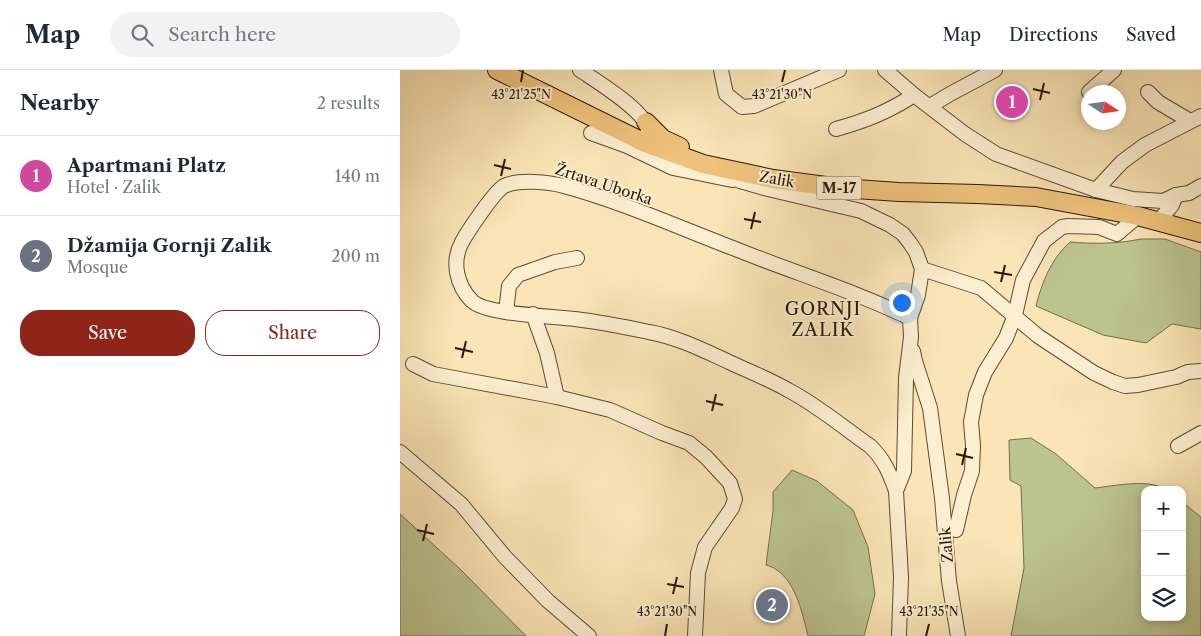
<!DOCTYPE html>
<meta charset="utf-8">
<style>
:root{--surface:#fff;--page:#f2f2f3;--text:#1f2937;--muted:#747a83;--line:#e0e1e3;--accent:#8f2418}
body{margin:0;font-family:"Libre Caslon Text",serif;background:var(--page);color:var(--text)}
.controls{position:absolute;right:15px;bottom:15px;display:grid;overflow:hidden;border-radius:10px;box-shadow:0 2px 8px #0003}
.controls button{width:45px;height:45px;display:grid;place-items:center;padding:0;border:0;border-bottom:1px solid var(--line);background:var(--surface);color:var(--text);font:25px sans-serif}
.compass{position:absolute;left:681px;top:15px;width:45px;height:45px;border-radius:50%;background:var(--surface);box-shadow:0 2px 8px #0003;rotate:102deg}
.you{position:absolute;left:501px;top:232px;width:18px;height:18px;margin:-12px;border:4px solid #fff;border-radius:50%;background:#1a73e8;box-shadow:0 0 0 8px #1a73e833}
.badge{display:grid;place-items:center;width:32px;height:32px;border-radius:50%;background:var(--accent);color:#fff;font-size:16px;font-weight:700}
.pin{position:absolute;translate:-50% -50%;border:2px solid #fff;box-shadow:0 1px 5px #0006}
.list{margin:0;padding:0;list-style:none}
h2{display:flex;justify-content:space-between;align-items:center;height:65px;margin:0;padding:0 20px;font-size:21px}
h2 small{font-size:16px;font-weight:400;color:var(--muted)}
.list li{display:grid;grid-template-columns:32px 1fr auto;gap:15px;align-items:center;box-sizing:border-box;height:80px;padding:0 20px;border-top:1px solid var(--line)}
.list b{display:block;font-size:19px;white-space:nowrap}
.list p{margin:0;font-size:16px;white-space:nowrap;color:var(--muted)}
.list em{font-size:16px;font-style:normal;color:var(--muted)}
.actions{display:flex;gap:10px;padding:15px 20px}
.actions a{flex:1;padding:11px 0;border:1px solid var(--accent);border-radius:20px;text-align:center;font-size:18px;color:var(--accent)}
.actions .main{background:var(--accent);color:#fff}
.icon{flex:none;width:28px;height:28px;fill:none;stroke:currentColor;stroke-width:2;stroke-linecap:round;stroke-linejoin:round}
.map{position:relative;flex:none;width:801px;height:566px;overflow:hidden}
header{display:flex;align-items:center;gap:30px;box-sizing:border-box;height:70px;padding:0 25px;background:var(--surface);border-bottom:1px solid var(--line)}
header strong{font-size:24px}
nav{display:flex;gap:28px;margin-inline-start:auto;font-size:18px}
.search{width:350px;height:45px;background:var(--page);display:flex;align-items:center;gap:12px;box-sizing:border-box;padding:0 18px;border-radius:28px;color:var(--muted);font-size:19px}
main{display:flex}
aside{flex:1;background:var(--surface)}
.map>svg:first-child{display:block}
.green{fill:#bcc590;stroke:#726e4c}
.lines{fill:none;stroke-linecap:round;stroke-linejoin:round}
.minor-casing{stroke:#5c4a34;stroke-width:16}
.major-casing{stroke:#271708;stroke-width:20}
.minor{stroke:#fceed0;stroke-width:14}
.major{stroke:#eec27b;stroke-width:18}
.ticks{fill:none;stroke:#271708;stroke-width:2}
.labels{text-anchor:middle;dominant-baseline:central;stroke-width:4;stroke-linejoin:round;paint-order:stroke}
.shield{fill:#fceed0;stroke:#675844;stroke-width:1}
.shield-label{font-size:14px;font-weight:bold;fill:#271708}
.street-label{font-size:15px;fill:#271708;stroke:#fceed0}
.quarter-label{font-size:18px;letter-spacing:1px;fill:#271708;stroke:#fceed0}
.ticks-label{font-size:12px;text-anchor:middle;fill:#271708;stroke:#fceed0;stroke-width:4;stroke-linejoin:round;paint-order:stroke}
</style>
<header>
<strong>Map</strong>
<div class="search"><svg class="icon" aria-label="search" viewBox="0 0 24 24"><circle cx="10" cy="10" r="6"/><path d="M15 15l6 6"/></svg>Search here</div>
<nav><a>Map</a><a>Directions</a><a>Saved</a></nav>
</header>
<main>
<aside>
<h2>Nearby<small>2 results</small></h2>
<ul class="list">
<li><span class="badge" style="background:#d1479c">1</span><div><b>Apartmani Platz</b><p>Hotel · Zalik</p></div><em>140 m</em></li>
<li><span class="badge" style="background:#6b7280">2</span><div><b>Džamija Gornji Zalik</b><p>Mosque</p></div><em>200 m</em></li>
</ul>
<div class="actions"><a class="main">Save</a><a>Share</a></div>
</aside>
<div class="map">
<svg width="801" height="566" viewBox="0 0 801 566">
<rect width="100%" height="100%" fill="#fbe5b6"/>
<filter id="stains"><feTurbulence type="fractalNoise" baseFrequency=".004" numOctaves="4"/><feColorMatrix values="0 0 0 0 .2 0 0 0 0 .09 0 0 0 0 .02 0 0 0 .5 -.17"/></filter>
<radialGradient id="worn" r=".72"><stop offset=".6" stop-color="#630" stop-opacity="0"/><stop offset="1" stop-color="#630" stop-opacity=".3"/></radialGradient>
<g class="green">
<path d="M741 169H765L801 182V259L772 254 746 273 703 265 636 236C642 212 651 189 670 172 694 174 717 174 741 169Z"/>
<path d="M631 368 656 384 695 418C714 416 750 408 766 420H745V547H782V432L801 447V566H611L624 498 621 416 610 410 609 370Z"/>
<path d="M392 400 417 411 453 440 468 477 475 524 464 566H408C403 545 396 513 377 500 374 498 370 496 366 495L373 441V422Z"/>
<path d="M0 444 61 500 126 566H0Z"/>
</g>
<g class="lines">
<g class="minor-casing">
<g id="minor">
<path d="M180 0C196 11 248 42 248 61"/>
<path d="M321 0 326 24 342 37 354 36 439 0"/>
<path d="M485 0 514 25 565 64 596 84 696 120 733 129 763 131 776 125 789 123 801 116"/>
<path d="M689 22 714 0"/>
<path d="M748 22 758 32 790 51"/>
<path d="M530 36 550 24 595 0"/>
<path d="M436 59C465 51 488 42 514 25"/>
<path d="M191 63 227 76 273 98 332 110"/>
<path d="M321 103 340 111 368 119 461 141 490 155 503 164 510 173 516 182 522 199 518 225 510 248 511 267 506 308 504 401 496 421 501 507 499 566"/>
<path d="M696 120 722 92 745 75 801 46"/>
<path d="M759 151 772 135 776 125"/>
<path d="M522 199 581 218 638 266 694 303 713 312 725 316 738 315 776 307 788 302 801 301"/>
<path d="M106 242 109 216 118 205 155 192 177 188"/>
<path d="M133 244 147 283 157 327"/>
<path d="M513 281 515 291 530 338 542 428 549 511 558 566"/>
<path d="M13 294 33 304 157 327 210 340 262 363 289 373 306 387 330 413 335 429 332 438 305 477 298 503 295 566"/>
<path d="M778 376 801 363"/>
<path d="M0 382 61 434 105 487 148 531 189 566"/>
<path d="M496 421C490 404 484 389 470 376 443 357 417 335 388 320 369 309 348 301 329 292 303 280 277 267 249 262 225 257 200 252 175 249 153 246 87 245 72 231 57 216 51 192 62 172 68 161 94 122 104 116 119 109 149 112 164 116 223 132 280 158 338 180 395 203 455 221 510 248"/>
<path d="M556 460 564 425 572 401 573 376 571 352 576 325 585 302 606 268 615 245 623 210 644 171 662 157 668 156 699 157 717 164 738 146"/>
</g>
</g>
<g class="major-casing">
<g id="major">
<path d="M97 0 245 73 303 94 373 109 441 118 499 122 578 124 636 127 738 146 801 163"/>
<path d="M246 52 263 69 280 77"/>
</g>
</g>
<use href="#minor" class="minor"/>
<use href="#major" class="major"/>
</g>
<path class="ticks" d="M121 12 123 0M382 12 385 0M633 19 650 23M640 30 644 13M94 95 111 99M101 106 105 89M344 149 361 152M351 159 355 142M594 202 612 205M601 212 605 195M55 278 73 282M62 288 66 271M306 331 323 335M312 341 316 324M556 384 573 388M562 395 566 378M17 460 34 464M23 471 27 454M267 514 284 517M273 524 277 507M265 566 267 554M526 566 529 554"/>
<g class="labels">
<rect class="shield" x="416.5" y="106.5" width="45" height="23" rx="4"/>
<g class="shield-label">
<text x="439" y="118">M-17</text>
</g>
<g class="street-label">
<text transform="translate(377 109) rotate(10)">Zalik</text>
<text transform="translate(204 114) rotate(18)">Žrtava Uborka</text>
<text transform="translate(546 475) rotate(-95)">Zalik</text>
</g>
<g class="quarter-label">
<text x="423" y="239">GORNJI<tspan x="423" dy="21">ZALIK</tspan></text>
</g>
</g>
<g class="ticks-label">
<text x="121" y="29">43°21'25"N</text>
<text x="382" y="29">43°21'30"N</text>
<text x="267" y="546">43°21'30"N</text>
<text x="529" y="546">43°21'35"N</text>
</g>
<rect width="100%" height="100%" filter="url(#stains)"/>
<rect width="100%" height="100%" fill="url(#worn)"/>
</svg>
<div class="controls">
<button>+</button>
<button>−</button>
<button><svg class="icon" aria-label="layers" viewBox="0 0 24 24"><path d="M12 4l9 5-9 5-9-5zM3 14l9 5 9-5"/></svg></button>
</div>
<svg class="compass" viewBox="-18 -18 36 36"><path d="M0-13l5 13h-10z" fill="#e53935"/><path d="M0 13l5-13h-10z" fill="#747a83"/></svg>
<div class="you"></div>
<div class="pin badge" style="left:612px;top:32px;background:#d1479c">1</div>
<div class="pin badge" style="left:372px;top:535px;background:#6b7280">2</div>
</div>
</main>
